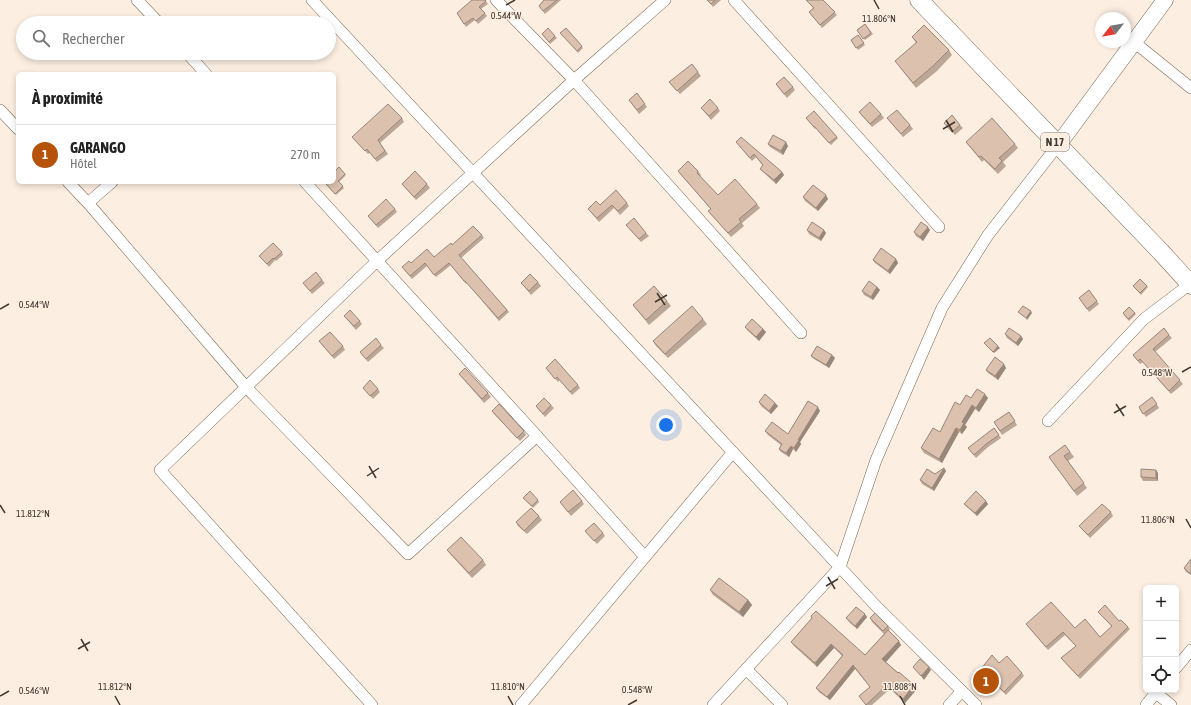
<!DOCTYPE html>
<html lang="fr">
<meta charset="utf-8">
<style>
:root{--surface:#fff;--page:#f2f2f2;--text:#222;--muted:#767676;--line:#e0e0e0;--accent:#b45309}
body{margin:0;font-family:"Asap Condensed",sans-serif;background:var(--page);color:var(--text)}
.controls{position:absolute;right:12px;bottom:12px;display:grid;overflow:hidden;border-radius:6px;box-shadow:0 2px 6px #0003}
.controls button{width:36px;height:36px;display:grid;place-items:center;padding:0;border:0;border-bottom:1px solid var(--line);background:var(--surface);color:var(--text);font:20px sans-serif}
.compass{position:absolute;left:1095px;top:12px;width:36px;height:36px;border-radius:50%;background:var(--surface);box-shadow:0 2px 6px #0003;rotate:239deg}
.you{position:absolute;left:666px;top:425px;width:14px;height:14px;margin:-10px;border:3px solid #fff;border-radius:50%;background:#1a73e8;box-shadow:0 0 0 6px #1a73e833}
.badge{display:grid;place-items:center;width:26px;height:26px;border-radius:50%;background:var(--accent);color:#fff;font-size:13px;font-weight:700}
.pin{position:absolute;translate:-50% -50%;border:2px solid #fff;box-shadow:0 1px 4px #0006}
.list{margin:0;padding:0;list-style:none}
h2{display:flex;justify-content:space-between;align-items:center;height:52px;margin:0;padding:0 16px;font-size:17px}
h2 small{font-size:13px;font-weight:400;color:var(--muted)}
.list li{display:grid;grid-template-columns:26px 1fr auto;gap:12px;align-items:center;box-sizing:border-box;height:60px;padding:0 16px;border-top:1px solid var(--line)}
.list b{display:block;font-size:15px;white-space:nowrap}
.list p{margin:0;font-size:13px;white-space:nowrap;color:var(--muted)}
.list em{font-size:13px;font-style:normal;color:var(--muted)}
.icon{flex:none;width:22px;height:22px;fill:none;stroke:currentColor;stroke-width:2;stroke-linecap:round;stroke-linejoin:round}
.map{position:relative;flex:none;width:1191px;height:705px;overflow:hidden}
.search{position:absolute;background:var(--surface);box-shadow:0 2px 6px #0003;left:16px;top:16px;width:320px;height:44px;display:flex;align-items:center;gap:10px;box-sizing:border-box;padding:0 14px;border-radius:22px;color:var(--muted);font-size:15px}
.panel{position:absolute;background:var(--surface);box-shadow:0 2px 6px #0003;left:16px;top:72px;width:320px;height:112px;border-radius:6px}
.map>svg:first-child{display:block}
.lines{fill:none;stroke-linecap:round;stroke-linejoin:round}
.street-casing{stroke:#7a6753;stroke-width:12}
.secondary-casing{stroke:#7a6753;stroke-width:17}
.primary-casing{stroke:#7a6753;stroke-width:19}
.street{stroke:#fff;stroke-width:11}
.secondary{stroke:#fff;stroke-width:16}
.primary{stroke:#fff;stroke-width:18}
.wall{fill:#bca696}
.shaded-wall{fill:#99877a}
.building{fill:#dbc1ae;stroke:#99877a}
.ticks{fill:none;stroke:#413830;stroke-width:1.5}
.labels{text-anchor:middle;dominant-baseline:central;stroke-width:3;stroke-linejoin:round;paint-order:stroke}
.shield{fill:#fceee1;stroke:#796f65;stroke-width:1}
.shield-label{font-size:11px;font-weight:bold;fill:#413830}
.ticks-label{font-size:10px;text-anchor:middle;fill:#413830;stroke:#fceee1;stroke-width:3;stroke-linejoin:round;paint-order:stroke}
</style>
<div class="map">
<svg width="1191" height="705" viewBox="0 0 1191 705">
<rect width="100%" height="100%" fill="#fceee1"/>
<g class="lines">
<g class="street-casing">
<g id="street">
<path d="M137 0 159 23"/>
<path d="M312 0 876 606 976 705"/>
<path d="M496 0 574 80 801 333"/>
<path d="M734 0 939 227"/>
<path d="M1134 42 1191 88"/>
<path d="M187 53 206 74"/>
<path d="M0 110 18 129"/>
<path d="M68 182 88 203 246 387 408 554 537 436"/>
<path d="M305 182 537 436 645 557"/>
<path d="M88 203 112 182"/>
<path d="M1048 421 1144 319 1190 284"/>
<path d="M1176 668 1191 650"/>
<path d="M746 669 782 705"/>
<path d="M1156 693 1171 705"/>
<path d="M372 705 160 470 377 261 574 80 665 0"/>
<path d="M521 705 733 452"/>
<path d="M713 705 840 567 876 460 942 308 988 235 1058 145"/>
<path d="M949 705 962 691"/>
<path d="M1146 705 1158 690"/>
</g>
</g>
<g class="secondary-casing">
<path id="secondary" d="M1058 145 1165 0"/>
</g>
<g class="primary-casing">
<path id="primary" d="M919 0 1161 252 1191 285"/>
</g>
<use href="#street" class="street"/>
<use href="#secondary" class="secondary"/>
<use href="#primary" class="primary"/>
</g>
<g class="wall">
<path d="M485 0 488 4 481 9 487 16 478 24 475 20 466 27 457 13Z"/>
<path d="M544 0H561L545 14 539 6Z"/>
<path d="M707 0H721L713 7Z"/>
<path d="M806 0H823L837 15 822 28 809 12 813 8Z"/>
<path d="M865 24 873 34 865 40 857 30Z"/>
<path d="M566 28 583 48 578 53 562 34Z"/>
<path d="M542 34 555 36 557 38 550 44Z"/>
<path d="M858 35 865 45 858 50 851 40Z"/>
<path d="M912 37 949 50 952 55 937 71 916 88 895 61 916 43Z"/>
<path d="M698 72 701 76 680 94 669 82Z"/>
<path d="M776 84 793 87 795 90 787 98Z"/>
<path d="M637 93 647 107 639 114 629 100Z"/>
<path d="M701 108H718L720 111 711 120Z"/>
<path d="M859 112 881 114 884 118 872 127Z"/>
<path d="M402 118 404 122 380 143 388 154 377 162 370 153 368 154 352 137Z"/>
<path d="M806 118 837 137 838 138 831 145 816 128 815 129Z"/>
<path d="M887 118 910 125 913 129 903 137Z"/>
<path d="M944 123 960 125 963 128 955 135Z"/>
<path d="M736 142 782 172 784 175 776 184 763 172 760 169 763 166 756 157 752 161Z"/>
<path d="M966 142 1015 144 1018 148 1003 162 1006 166 998 174 984 160 982 162Z"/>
<path d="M768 144 788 146 783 155 770 147Z"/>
<path d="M678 171H698L701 175 700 176 718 195 757 204 760 208 742 223 744 226 731 237 708 211 711 209 681 175Z"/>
<path d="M345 174 346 175 339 182 344 188 336 195 326 184Z"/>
<path d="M402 184H427L430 188 416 200Z"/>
<path d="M803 197 828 199 818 211 805 201Z"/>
<path d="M627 203 629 206 620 215 614 208 599 222 588 209 600 205Z"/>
<path d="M395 209 397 212 378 228 370 218Z"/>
<path d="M626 225 646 233 649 236 641 242Z"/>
<path d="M807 230 826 233 821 241 809 234Z"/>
<path d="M930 230 923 241 916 236 914 232Z"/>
<path d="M482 235 484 238 461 258 509 312 499 321 467 283 466 284 451 265 436 277 427 266 412 279 402 267 411 263 434 257 452 245Z"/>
<path d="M282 252 283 255 276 261 275 260 269 267 259 256Z"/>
<path d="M896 259 898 263 890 274 875 263 873 260Z"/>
<path d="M322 280 325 283 312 294 303 283Z"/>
<path d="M538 282 541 286 531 295 521 283Z"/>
<path d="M1133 286H1147L1148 287 1141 295Z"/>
<path d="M877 287 880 290 873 300 864 295 862 291Z"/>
<path d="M1089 290 1099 304 1089 312 1079 298Z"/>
<path d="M667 301 671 306 649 325 633 305Z"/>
<path d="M1135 313 1136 314 1129 321 1124 315Z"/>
<path d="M344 316 360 321 362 324 356 330Z"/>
<path d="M703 319 707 324 668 358 656 346 653 341Z"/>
<path d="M745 327 763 329 766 332 759 341 747 330Z"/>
<path d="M1005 334 1021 336 1023 339 1018 346 1007 338Z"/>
<path d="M1169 335 1172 338 1155 352 1183 384 1171 394 1143 362 1140 364 1133 355Z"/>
<path d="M319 341 343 346 345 350 334 359Z"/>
<path d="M381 345 384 348 368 362 360 352Z"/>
<path d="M832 355 835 358 829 368 814 359 811 356Z"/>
<path d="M546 368 578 385 580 388 572 395 560 380 558 382Z"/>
<path d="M1006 368 998 380 988 373 986 370Z"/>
<path d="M459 374 488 393 491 397 484 403Z"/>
<path d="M363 388 378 389 380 392 373 399Z"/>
<path d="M1152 397 1159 408 1146 417 1139 407Z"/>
<path d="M971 398H988L979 412 975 409 965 425 967 427 962 434 959 432 942 463 924 453 921 448 940 432 960 405Z"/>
<path d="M759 402 775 403 778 406 771 414 761 406Z"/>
<path d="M551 405 554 408 545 417 536 406Z"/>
<path d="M492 411 524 431 526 435 520 441 494 414Z"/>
<path d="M820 411 800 442 801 444 796 452 793 449 789 457 781 452 779 449 781 445 768 435 765 431 788 434Z"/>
<path d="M1009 412 1017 425 1002 435 994 422Z"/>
<path d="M994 428 1001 438 988 447 976 458 968 448Z"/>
<path d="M1065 445 1074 457 1068 461 1087 488 1077 496 1049 457Z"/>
<path d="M944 468 946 471 934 491 922 484 920 480 935 474Z"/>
<path d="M1156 470 1158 473V481H1143L1141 477Z"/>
<path d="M523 498 538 500 539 502 533 508Z"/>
<path d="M582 501 584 504 571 516 560 502Z"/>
<path d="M964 504H988L977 516 967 507Z"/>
<path d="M1111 512 1113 516 1090 538 1079 526Z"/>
<path d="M539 516 542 520 527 534 518 526 516 522Z"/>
<path d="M585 531 603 533 605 536 597 544Z"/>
<path d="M447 550 483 560 486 565 472 578 451 555Z"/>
<path d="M1191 559V575L1186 572 1184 568Z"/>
<path d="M710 590 748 600 752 605 743 617 713 595Z"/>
<path d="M1098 612 1119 621 1128 627 1130 629 1080 679 1061 658 1076 646 1065 635 1048 650 1026 624 1075 628 1100 637 1112 627Z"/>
<path d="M811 616 865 655 884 634 872 622 870 618 888 626 890 630 888 631 901 645 886 662 917 689 905 703 890 689 872 705H866L859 696 870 687 855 669 830 700 819 692 816 688 842 656 834 648 817 667 794 646 791 642 812 618Z"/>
<path d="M867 617 857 629 849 622 846 618Z"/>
<path d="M999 663 1022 673 1024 676 1006 695 983 672 981 669Z"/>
</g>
<g class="shaded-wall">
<path d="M786 142 788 146 783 155 781 151Z"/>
<path d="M782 172 784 175 776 184 774 180Z"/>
<path d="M826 195 828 199 818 211 816 208Z"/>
<path d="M928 227 930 230 923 241 920 237Z"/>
<path d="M824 230 826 233 821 241 819 238Z"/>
<path d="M896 259 898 263 890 274 888 271Z"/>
<path d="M877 287 880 290 873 300 871 297Z"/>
<path d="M1031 311 1032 313 1027 320 1026 318Z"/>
<path d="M763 329 766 332 759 341 756 337Z"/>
<path d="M1021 336 1023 339 1018 346 1016 343Z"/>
<path d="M998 346 1000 348 994 353 993 352Z"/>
<path d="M832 355 835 358 829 368 826 365Z"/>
<path d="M1004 364 1006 368 998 380 995 376Z"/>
<path d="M985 394 988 398 979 412 976 408Z"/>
<path d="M775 403 778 406 771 414 769 411Z"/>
<path d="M972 405 975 409 965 425 967 427 962 434 960 430 962 422Z"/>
<path d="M818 407 820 411 800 442 801 444 796 452 794 448 798 440Z"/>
<path d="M956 428 959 432 942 463 939 459Z"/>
<path d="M791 446 793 449 789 457 786 453Z"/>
<path d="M944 468 946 471 934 491 932 488Z"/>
<path d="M1156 470 1158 473V481L1156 478Z"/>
<path d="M986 501 988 504 977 516 975 513Z"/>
<path d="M748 600 752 605 743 617 739 612Z"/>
<path d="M865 614 867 617 857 629 855 626Z"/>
<path d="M899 641 901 645 885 663 882 659Z"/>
<path d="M831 644 834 648 817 667 815 663Z"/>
<path d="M853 665 855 669 830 700 827 697Z"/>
<path d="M929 667 931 670 924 680 921 676Z"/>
<path d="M914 685 917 689 905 703 903 699Z"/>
</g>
<g class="building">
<path d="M472 0H485L486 1 479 7 485 13 476 21 473 18 464 24 457 13Z"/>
<path d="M544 0H557L543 11 539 6Z"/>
<path d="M707 0H715L711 4Z"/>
<path d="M806 0H823L835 12 820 25 809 12 814 8Z"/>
<path d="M865 24 871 33 863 39 857 30Z"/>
<path d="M924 25 949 50 933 66 913 83 895 61 917 42 912 37Z"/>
<path d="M548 28 555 36 549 42 542 34Z"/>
<path d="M566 28 582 46 577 51 560 33Z"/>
<path d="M858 35 864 43 856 48 851 40Z"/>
<path d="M692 64 698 72 677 91 669 82Z"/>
<path d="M784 77 793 87 784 94 776 84Z"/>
<path d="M637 93 645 104 637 110 629 100Z"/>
<path d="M710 99 718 108 709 116 701 108Z"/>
<path d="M870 102 881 114 870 124 859 112Z"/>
<path d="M388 104 402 118 378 140 385 151 375 159 367 149 365 151 352 137Z"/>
<path d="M897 110 910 125 901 134 887 118Z"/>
<path d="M814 111 837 137 829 143 814 126V127L806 118Z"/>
<path d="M952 115 960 125 952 132 944 123Z"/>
<path d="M992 118 1015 144 999 158 1002 161 995 169 981 156 979 157 966 142Z"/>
<path d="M773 135 786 142 781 151 768 144Z"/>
<path d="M741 137 782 172 774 180 760 169 763 165 754 154 750 158 736 142Z"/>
<path d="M688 161 698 171 697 173 718 195 735 179 757 204 739 219 741 222 728 233 708 211 711 209 678 171Z"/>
<path d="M339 167 345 174 338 181 343 186 335 194 326 184 328 182H334V172Z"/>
<path d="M415 171 427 184 414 197 402 184Z"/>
<path d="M813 185 826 195 816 208 803 197Z"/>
<path d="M616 190 627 203 618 211 612 205 597 218 588 209 596 201 600 205Z"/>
<path d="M386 199 395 209 376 225 368 216Z"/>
<path d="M634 218 646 233 639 239 626 225Z"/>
<path d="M812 222 824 230 819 238 807 230Z"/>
<path d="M921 222 928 227 920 237 914 232Z"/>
<path d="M473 226 482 235 459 255 507 310 498 318 465 281H464L449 263 434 275 425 263 410 276 402 267 409 261 411 263 427 249 434 257 451 243 452 245Z"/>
<path d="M273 243 282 252 274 259 273 258 267 264 259 256Z"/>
<path d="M881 248 896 259 888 271 873 260Z"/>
<path d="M316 272 322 280 310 291 303 283Z"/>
<path d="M530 274 538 282 529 291 521 283Z"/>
<path d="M1140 279 1147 286 1140 293 1133 286Z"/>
<path d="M869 281 877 287 871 297 862 291Z"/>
<path d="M654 286 667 301 646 320 633 305Z"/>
<path d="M1089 290 1097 301 1087 309 1079 298Z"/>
<path d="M692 306 703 319 665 354 653 341Z"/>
<path d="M1023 306 1031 311 1026 318 1018 312Z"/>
<path d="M1129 307 1135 313 1128 319 1123 313Z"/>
<path d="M350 310 360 321 354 326 344 316Z"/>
<path d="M752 319 763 329 756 337 745 327Z"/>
<path d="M1009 328 1021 336 1016 343 1005 334Z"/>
<path d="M1164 328 1169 335 1153 349 1180 380 1169 391 1140 359 1138 361 1133 355Z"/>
<path d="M330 332 343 346 332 356 319 341Z"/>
<path d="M376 338 381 345 366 359 360 352Z"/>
<path d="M990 338 998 346 993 352 984 343Z"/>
<path d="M817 346 832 355 826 365 811 356Z"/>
<path d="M995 357 1004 364 995 376 986 370Z"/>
<path d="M555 359 578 385 570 392 557 377 555 379 546 368Z"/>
<path d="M465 368 488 393 482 399 459 374Z"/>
<path d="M370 380 378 389 370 396 363 388Z"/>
<path d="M977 389 985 394 976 408 972 405 962 422 964 423 960 430 956 428 939 459 921 448 933 428 940 432 955 402 960 405 966 395 971 398Z"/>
<path d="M765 394 775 403 769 411 759 402Z"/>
<path d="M1152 397 1157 404 1143 414 1139 407Z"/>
<path d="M544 398 551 405 543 414 536 406Z"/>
<path d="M808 401 818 407 798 440H799L794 448 791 446 786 453 779 449 782 444 765 431 772 422 788 434Z"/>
<path d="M499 404 524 431 517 438 492 411Z"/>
<path d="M1009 412 1015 421 1000 431 994 422Z"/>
<path d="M994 428 999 435 986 444 974 455 968 448Z"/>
<path d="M1065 445 1070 452 1064 456 1084 483 1074 491 1049 457Z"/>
<path d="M944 468 932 488 920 480 927 469 935 474Z"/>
<path d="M1141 469 1156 470V478L1141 477Z"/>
<path d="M573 490 582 501 568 512 560 502Z"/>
<path d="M530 491 538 500 532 506 523 498Z"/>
<path d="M976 491 986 501 975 513 964 504Z"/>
<path d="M1102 504 1111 512 1088 535 1079 526Z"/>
<path d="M531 508 539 516 524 531 516 522Z"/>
<path d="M594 523 603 533 594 541 585 531Z"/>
<path d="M461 537 483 560 469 573 447 550Z"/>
<path d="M1191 559V574L1184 568Z"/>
<path d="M719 578 748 600 739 612 710 590Z"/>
<path d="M1051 602 1075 628 1085 619 1100 637 1112 626 1098 612 1105 605 1119 621 1121 620 1128 627 1078 676 1061 658 1076 646 1063 632 1046 647 1026 624Z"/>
<path d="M856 607 865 614 855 626 846 618Z"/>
<path d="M816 611 865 655 888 630 899 641 882 659 898 673 899 672 914 685 903 699 887 685 866 705 859 696 870 687 853 665 827 697 816 688 843 655 831 644 815 663 791 642 812 618 811 616Z"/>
<path d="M875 613 888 626 883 631 870 618Z"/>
<path d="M992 655 999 663 1007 656 1022 673 1004 692 981 669Z"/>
<path d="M920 659 929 667 921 676 913 667Z"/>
</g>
<path class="ticks" d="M874 0 879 9M506 5 515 0M946 120 953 132M943 129 955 122M657 293 665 305M655 302 667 295M0 309 9 304M1182 372 1191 367M1116 404 1124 416M1114 413 1126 406M369 466 376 478M367 476 379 468M0 505 5 513M1186 519 1191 528M828 577 835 589M826 586 838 579M81 639 88 651M78 649 90 642M0 696 9 691M115 696 120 705M508 696 513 705M900 696 905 705M628 705 637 700"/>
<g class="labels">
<rect class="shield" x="1041" y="133" width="28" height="18" rx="3"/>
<g class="shield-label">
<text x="1055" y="142">N 17</text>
</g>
</g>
<g class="ticks-label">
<text x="506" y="19">0.544°W</text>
<text x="879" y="22">11.806°N</text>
<text x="34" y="308">0.544°W</text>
<text x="1157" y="376">0.548°W</text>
<text x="33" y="517">11.812°N</text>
<text x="1158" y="523">11.806°N</text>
<text x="115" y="690">11.812°N</text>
<text x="508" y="690">11.810°N</text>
<text x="900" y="690">11.808°N</text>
<text x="637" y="693">0.548°W</text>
<text x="34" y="694">0.546°W</text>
</g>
</svg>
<div class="controls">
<button>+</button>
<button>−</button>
<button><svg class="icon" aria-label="locate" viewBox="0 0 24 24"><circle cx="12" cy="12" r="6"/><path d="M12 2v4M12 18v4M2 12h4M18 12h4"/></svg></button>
</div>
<svg class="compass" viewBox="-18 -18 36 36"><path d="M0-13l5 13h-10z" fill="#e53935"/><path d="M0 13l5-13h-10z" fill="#767676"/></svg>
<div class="you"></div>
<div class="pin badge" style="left:986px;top:681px">1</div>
<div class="search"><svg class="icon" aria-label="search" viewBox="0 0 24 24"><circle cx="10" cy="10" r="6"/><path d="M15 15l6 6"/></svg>Rechercher</div>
<section class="panel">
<h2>À proximité<small></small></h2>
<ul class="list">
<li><span class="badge">1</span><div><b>GARANGO</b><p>Hôtel</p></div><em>270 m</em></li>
</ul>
</section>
</div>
